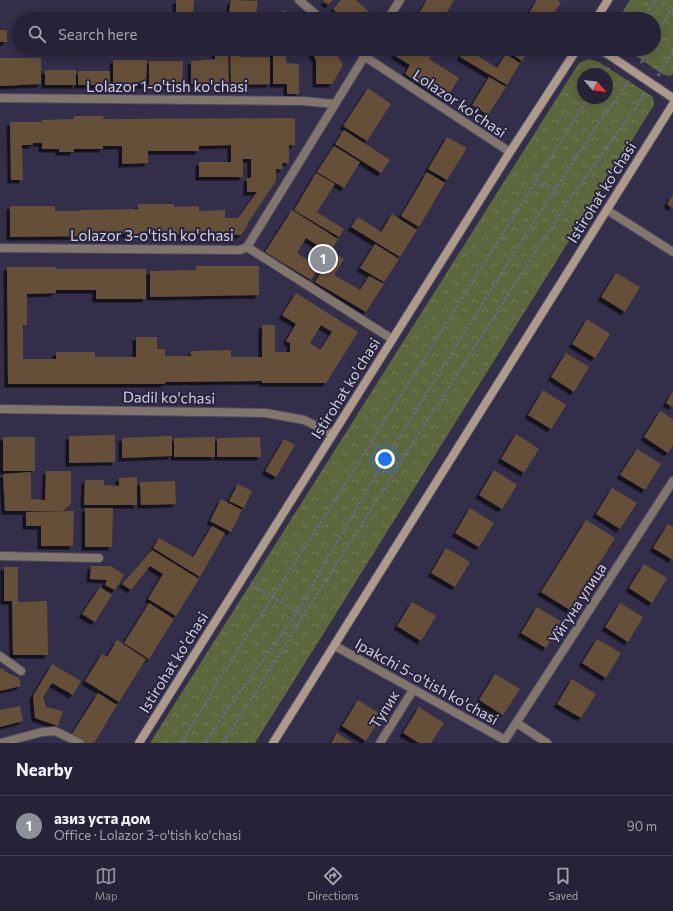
<!DOCTYPE html>
<meta charset="utf-8">
<style>
:root{--surface:#262237;--page:#2e2a3f;--text:#f1f3f6;--muted:#a4a4ad;--line:#423f52;--accent:#8c9099}
body{margin:0;font-family:Commissioner,sans-serif;background:var(--page);color:var(--text)}
.compass{position:absolute;left:577px;top:68px;width:36px;height:36px;border-radius:50%;background:var(--surface);box-shadow:0 2px 10px #0003;rotate:117deg}
.you{position:absolute;left:385px;top:459px;width:14px;height:14px;margin:-10px;border:3px solid #fff;border-radius:50%;background:#1a73e8;box-shadow:0 0 0 6px #1a73e833}
.badge{display:grid;place-items:center;width:26px;height:26px;border-radius:50%;background:var(--accent);color:#fff;font-size:13px;font-weight:700}
.pin{position:absolute;translate:-50% -50%;border:2px solid #fff;box-shadow:0 1px 4px #0006}
.list{margin:0;padding:0;list-style:none}
h2{display:flex;justify-content:space-between;align-items:center;height:52px;margin:0;padding:0 16px;font-size:17px}
h2 small{font-size:13px;font-weight:400;color:var(--muted)}
.list li{display:grid;grid-template-columns:26px 1fr auto;gap:12px;align-items:center;box-sizing:border-box;height:60px;padding:0 16px;border-top:1px solid var(--line)}
.list b{display:block;font-size:15px;white-space:nowrap}
.list p{margin:0;font-size:13px;white-space:nowrap;color:var(--muted)}
.list em{font-size:13px;font-style:normal;color:var(--muted)}
.icon{flex:none;width:22px;height:22px;fill:none;stroke:currentColor;stroke-width:2;stroke-linecap:round;stroke-linejoin:round}
.map{position:relative;flex:none;width:673px;height:743px;overflow:hidden}
.search{position:absolute;background:var(--surface);box-shadow:0 2px 10px #0003;left:12px;right:12px;top:12px;height:44px;display:flex;align-items:center;gap:10px;box-sizing:border-box;padding:0 14px;border-radius:22px;color:var(--muted);font-size:15px}
.sheet{height:112px;background:var(--surface)}
nav{display:flex;justify-content:space-around;align-items:center;box-sizing:border-box;height:56px;border-top:1px solid var(--line);background:var(--surface);font-size:11px;color:var(--muted)}
nav a{display:grid;justify-items:center;gap:2px}
nav .on{color:var(--accent)}
.map>svg:first-child{display:block}
.forest{fill:url(#forest-crowns);fill-rule:evenodd}
.building{fill:#664f38;fill-rule:evenodd;filter:url(#shadow)}
.lines{fill:none;stroke-linecap:round;stroke-linejoin:round}
.lane-casing{stroke:#4f4b64;stroke-width:10}
.street-casing{stroke:#4f4b64;stroke-width:10}
.secondary-casing{stroke:#4f4b64;stroke-width:10}
.path{stroke:#6c6880;stroke-width:2.5;stroke-dasharray:3 2;stroke-linecap:butt}
.lane{stroke:#82756c;stroke-width:8}
.street{stroke:#82756c;stroke-width:8}
.secondary{stroke:#ae9a8b;stroke-width:8}
.labels{text-anchor:middle;dominant-baseline:central;stroke-width:4;stroke-linejoin:round;paint-order:stroke}
.street-label{font-size:15px;fill:#d1cfe0;stroke:#29243e}
</style>
<div class="map">
<svg width="673" height="743" viewBox="0 0 673 743">
<defs>
<pattern id="forest-crowns" width="20" height="18" patternUnits="userSpaceOnUse"><rect width="20" height="18" fill="#5d673d"/><path d="M2 6a3 3 0 1 1 6 0M12 15a3 3 0 1 1 6 0" fill="none" stroke="#737c59"/></pattern>
<filter id="shadow"><feDropShadow dx="-3.5" dy="3.5" stdDeviation="0" flood-color="#0009"/></filter>
</defs>
<rect width="100%" height="100%" fill="#332e49"/>
<g class="forest">
<path d="M630 0H673V74L670 76 662 74 626 49H654V19H618Z"/>
<path d="M589 59 599 62 650 95 653 97 654 105 255 743H150L579 63ZM583 74H607V98H583Z"/>
</g>
<g class="building">
<path d="M176 0H194L193 19H176Z"/>
<path d="M231 0 258 1 256 14 267 16V19H228Z"/>
<path d="M323 0H333L328 5Z"/>
<path d="M341 0H356L374 16 372 19H344L333 9Z"/>
<path d="M427 0H454L443 19H429L419 13Z"/>
<path d="M537 0H557L561 2 550 19H525Z"/>
<path d="M284 10 296 19H280Z"/>
<rect x="0" y="30" width="7" height="12"/>
<path d="M215 49H228L229 84H191V61L215 59Z"/>
<path d="M230 49H240V57H270V84L231 85Z"/>
<path d="M273 49H286V63L299 64V94H287V84H273Z"/>
<path d="M310 49H334L343 65 332 84H316V60Z"/>
<path d="M398 49H435L429 59 459 78 445 101 405 74 410 65 394 55Z"/>
<path d="M465 49H483L478 56 497 68 506 54 520 63 507 85 460 57Z"/>
<path d="M510 49H530L522 61 509 52Z"/>
<path d="M0 58H41V84L0 86Z"/>
<path d="M113 60H147L146 85H113Z"/>
<path d="M149 61H183L182 85H149Z"/>
<rect x="45" y="70" width="31" height="15"/>
<rect x="78" y="71" width="32" height="14"/>
<path d="M489 77 506 87 488 115 472 105Z"/>
<path d="M368 88 391 104 367 141 343 126Z"/>
<path d="M74 116H103V119L295 118V145H289V163H282L283 169H276V181L247 224 248 225 241 235 149 234H105V236L10 237V206H55V211H80V210L138 209V204H174V207L199 206V211L225 210V218H238L257 192H247V178H251V159H243V177H199V162H231V145L199 146V151H148V163L122 164V146H103V149H74V152H59V149H42V143H33V145H22L23 180H11L10 122H42V120L74 119Z"/>
<path d="M344 130 390 160 381 173 335 144Z"/>
<path d="M447 137 467 148 447 180 428 169Z"/>
<path d="M334 146 360 162 344 188 317 172Z"/>
<path d="M427 172 445 183 419 227 401 216Z"/>
<path d="M316 173 335 184 317 212 344 229 339 237 294 210Z"/>
<path d="M673 195V208L667 204Z"/>
<path d="M292 210 338 239 330 253 306 238 297 253 319 267 311 280 265 252Z"/>
<path d="M392 214 417 230 400 257 351 227 358 217 381 232Z"/>
<path d="M375 244 399 259 384 282 360 268Z"/>
<path d="M333 252 344 259 334 275 360 290 369 276 384 284 366 312 315 282Z"/>
<path d="M196 266H259V295L150 297V271L196 270Z"/>
<path d="M7 267H56V269H146V299H96V290H56V293L27 294V325H23V359H56V352H95V357H136V337H157V349H165V356H191V351L231 350V357H262V325H275V352H290V343L286 341 296 324 282 315 296 293 358 332 326 383H262V381L165 382V384H8ZM321 325 332 332 320 350 310 343Z"/>
<path d="M616 273 640 287 625 312 601 297Z"/>
<path d="M587 319 610 334 595 358 572 344Z"/>
<path d="M566 353 589 367 574 392 551 377Z"/>
<path d="M543 390 566 405 551 429 528 415Z"/>
<path d="M673 391V407L666 403Z"/>
<path d="M660 411 673 419V445L668 453 644 437Z"/>
<path d="M516 434 539 449 524 473 501 459Z"/>
<path d="M115 435V462L69 463V436Z"/>
<path d="M172 436V456L122 458V438Z"/>
<rect x="3" y="437" width="32" height="34"/>
<path d="M215 437V457H174V438Z"/>
<path d="M260 437 261 457H217V438Z"/>
<path d="M284 439 295 445 276 477 265 471Z"/>
<path d="M637 449 661 464 645 490 620 475Z"/>
<path d="M494 470 517 485 502 509 479 495Z"/>
<path d="M46 471H71V504L63 511H5L3 474 31 472V499L45 500Z"/>
<path d="M137 477V505H84L85 480H104V485L119 486V478Z"/>
<path d="M175 481 176 504 141 505 140 482Z"/>
<path d="M238 484 252 491 244 508 229 501Z"/>
<path d="M612 488 637 503 620 529 596 514Z"/>
<path d="M221 499 242 510 231 532 210 521Z"/>
<path d="M85 508H113L112 547H85Z"/>
<path d="M470 508 494 523 479 547 455 533Z"/>
<path d="M74 511 73 546H41V526H26V512Z"/>
<path d="M586 520 615 538 570 610 541 592Z"/>
<path d="M668 524 673 527V560L653 548Z"/>
<path d="M212 526 225 533 200 577 153 548 159 538 193 557Z"/>
<path d="M446 548 470 562 455 587 431 573Z"/>
<path d="M152 550 199 579 176 616 148 599 163 574 150 566 131 590 122 584Z"/>
<path d="M644 564 667 578 652 603 629 588Z"/>
<path d="M91 566H111L124 575 115 590 105 585 107 580 90 579Z"/>
<path d="M4 567H18V602L47 601 48 655H13L12 601H4Z"/>
<path d="M100 587 112 595 95 622 82 614Z"/>
<path d="M412 602 436 616 421 641 397 626Z"/>
<path d="M149 603 174 619 149 659 124 643Z"/>
<path d="M620 603 643 617 628 642 605 627Z"/>
<path d="M537 607 562 622 546 648 521 633Z"/>
<path d="M597 639 621 653 606 678 582 663Z"/>
<path d="M117 640 146 659 119 702 85 681 102 654 107 657Z"/>
<path d="M52 664 81 681 73 695 52 683 43 697 46 707 63 711 58 726 35 718 33 696Z"/>
<path d="M3 668 4 671 19 678 21 686 0 691V669Z"/>
<path d="M495 674 520 689 503 715 479 700Z"/>
<path d="M572 679 596 694 581 718 557 704Z"/>
<path d="M98 693 117 705 94 743H86L72 734Z"/>
<path d="M358 700 382 715 366 741 342 726Z"/>
<path d="M20 706 23 721 0 727V710Z"/>
<path d="M419 707 444 723 431 743H419L403 733Z"/>
<path d="M337 733 353 743H331Z"/>
</g>
<g class="lines">
<g class="lane-casing">
<path id="lane" d="M380 743 413 690"/>
</g>
<g class="street-casing">
<g id="street">
<path d="M299 0 321 19"/>
<path d="M388 19 400 0"/>
<path d="M357 49 364 56 510 152"/>
<path d="M0 98 304 101 334 104"/>
<path d="M607 210 673 252"/>
<path d="M247 247 392 339"/>
<path d="M0 248 240 250 247 247 369 49"/>
<path d="M0 409 266 413 304 420 333 434"/>
<path d="M0 556 99 558"/>
<path d="M335 646 505 740 673 481"/>
<path d="M0 656 21 671"/>
<path d="M517 723 547 743"/>
<path d="M1 743 42 732 55 731 80 743"/>
</g>
</g>
<g class="secondary-casing">
<g id="secondary">
<path d="M596 19 608 0"/>
<path d="M600 49 673 98"/>
<path d="M139 743 510 152 577 49"/>
<path d="M273 743 673 104"/>
</g>
</g>
<g class="path">
<path d="M644 19 656 0"/>
<path d="M654 39 673 6"/>
<path d="M641 63 649 49"/>
<path d="M604 74 609 68"/>
<path d="M658 76 673 51"/>
<path d="M533 184 556 188"/>
<path d="M251 583 303 616"/>
<path d="M181 743 226 669 333 503 588 98"/>
<path d="M204 743 297 612 376 474 518 247 596 127 629 81"/>
<path d="M223 743 416 438 573 194 646 93"/>
</g>
<use href="#lane" class="lane"/>
<use href="#street" class="street"/>
<use href="#secondary" class="secondary"/>
</g>
<g class="labels">
<g class="street-label">
<text x="167" y="86">Lolazor 1-o'tish ko'chasi</text>
<text transform="translate(460 103) rotate(34)">Lolazor ko'chasi</text>
<text transform="translate(601 192) rotate(-58)">Istirohat ko'chasi</text>
<text x="152" y="235">Lolazor 3-o'tish ko'chasi</text>
<text transform="translate(345 388) rotate(-58)">Istirohat ko'chasi</text>
<text transform="translate(169 397) rotate(1)">Dadil ko'chasi</text>
<text transform="translate(577 603) rotate(-57)">Уйгуна улица</text>
<text transform="translate(173 662) rotate(-58)">Istirohat ko'chasi</text>
<text transform="translate(427 681) rotate(29)">Ipakchi 5-o'tish ko'chasi</text>
<text transform="translate(384 709) rotate(-58)">Тупик</text>
</g>
</g>
</svg>
<svg class="compass" viewBox="-18 -18 36 36"><path d="M0-13l5 13h-10z" fill="#e53935"/><path d="M0 13l5-13h-10z" fill="#a4a4ad"/></svg>
<div class="you"></div>
<div class="pin badge" style="left:323px;top:259px">1</div>
<div class="search"><svg class="icon" aria-label="search" viewBox="0 0 24 24"><circle cx="10" cy="10" r="6"/><path d="M15 15l6 6"/></svg>Search here</div>
</div>
<section class="sheet">
<h2>Nearby<small></small></h2>
<ul class="list">
<li><span class="badge">1</span><div><b>азиз уста дом</b><p>Office · Lolazor 3-o'tish ko'chasi</p></div><em>90 m</em></li>
</ul>
</section>
<nav>
<a class="on"><svg class="icon" aria-label="map" viewBox="0 0 24 24"><path d="M3 6l6-2 6 2 6-2v14l-6 2-6-2-6 2zM9 4v14M15 6v14"/></svg>Map</a>
<a><svg class="icon" aria-label="directions" viewBox="0 0 24 24"><path d="M12 3l9 9-9 9-9-9zM9 14v-3h6M13 9l2 2-2 2"/></svg>Directions</a>
<a><svg class="icon" aria-label="saved" viewBox="0 0 24 24"><path d="M7 4h10v16l-5-4-5 4z"/></svg>Saved</a>
</nav>
